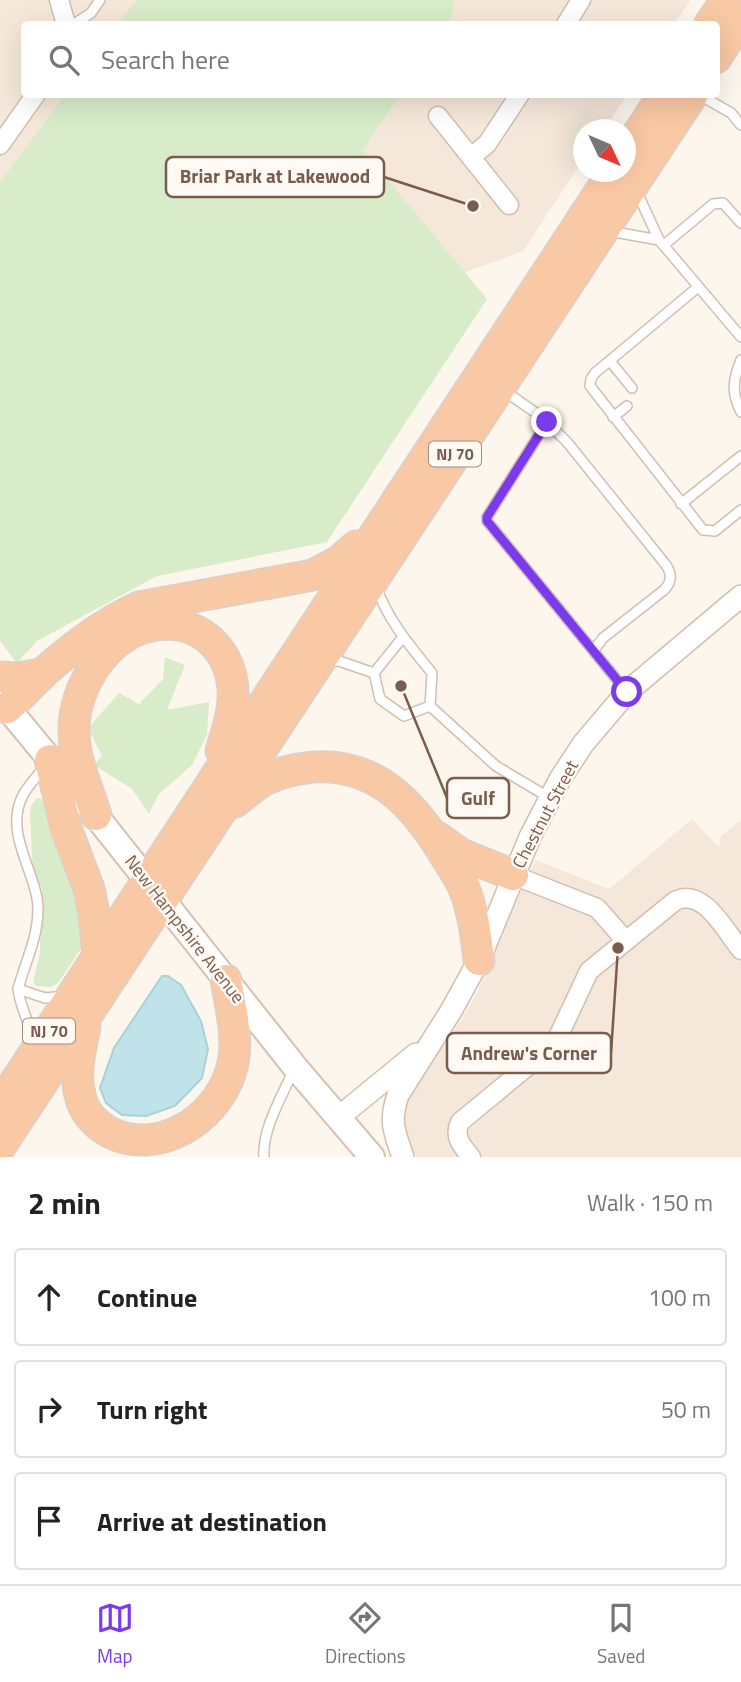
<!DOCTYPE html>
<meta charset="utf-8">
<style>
:root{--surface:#fff;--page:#f6f6f6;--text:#222;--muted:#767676;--line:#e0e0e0;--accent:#7c3aed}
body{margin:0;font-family:"Titillium Web",sans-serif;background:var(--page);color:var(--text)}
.compass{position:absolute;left:573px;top:119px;width:63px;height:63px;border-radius:50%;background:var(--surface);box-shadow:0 7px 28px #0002;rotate:134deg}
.stop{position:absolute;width:21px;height:21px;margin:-16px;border:5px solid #7c3aed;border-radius:50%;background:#fff}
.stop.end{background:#7c3aed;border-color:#fff;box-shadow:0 2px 7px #0008}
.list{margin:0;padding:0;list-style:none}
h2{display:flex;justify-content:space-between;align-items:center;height:91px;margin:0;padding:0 28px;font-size:30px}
h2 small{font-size:23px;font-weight:400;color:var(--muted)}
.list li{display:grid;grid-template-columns:46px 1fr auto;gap:21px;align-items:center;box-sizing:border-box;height:98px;margin:0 14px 14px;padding:0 14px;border:2px solid var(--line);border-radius:7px}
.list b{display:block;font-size:26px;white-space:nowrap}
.list em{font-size:23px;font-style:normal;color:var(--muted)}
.icon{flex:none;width:38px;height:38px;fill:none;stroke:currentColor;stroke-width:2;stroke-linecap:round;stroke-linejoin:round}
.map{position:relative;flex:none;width:741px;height:1157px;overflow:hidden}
.search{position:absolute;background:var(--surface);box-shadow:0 7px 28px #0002;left:21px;right:21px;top:21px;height:77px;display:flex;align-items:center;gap:18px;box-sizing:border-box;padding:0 24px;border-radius:7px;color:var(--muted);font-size:26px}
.sheet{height:427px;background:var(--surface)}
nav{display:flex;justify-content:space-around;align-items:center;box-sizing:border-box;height:98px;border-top:2px solid var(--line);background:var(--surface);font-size:19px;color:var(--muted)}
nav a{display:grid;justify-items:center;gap:4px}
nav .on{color:var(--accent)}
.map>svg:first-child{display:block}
.residential{fill:#f5e8da}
.green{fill:#d8ecc9}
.water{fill:#bfe3e8;stroke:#a5d3da;stroke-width:2}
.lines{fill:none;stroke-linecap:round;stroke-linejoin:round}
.service-casing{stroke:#d1beb0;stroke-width:12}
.minor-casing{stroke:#d1beb0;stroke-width:21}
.tertiary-casing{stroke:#d1beb0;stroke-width:24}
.secondary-casing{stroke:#d6c0b0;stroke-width:28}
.trunk-casing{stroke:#dad1cd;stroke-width:33}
.service{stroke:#fff;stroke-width:9}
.minor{stroke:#fff;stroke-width:18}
.tertiary{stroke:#fff;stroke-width:21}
.secondary{stroke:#fff;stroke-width:24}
.trunk{stroke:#f9c8a4;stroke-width:30}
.route{stroke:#7c3aed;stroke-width:9}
.labels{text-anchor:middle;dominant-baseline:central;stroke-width:5;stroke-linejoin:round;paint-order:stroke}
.shield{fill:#fffaf3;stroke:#a28b7f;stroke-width:2}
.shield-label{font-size:16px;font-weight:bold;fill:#7a5c4d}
.street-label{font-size:18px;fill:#7a5c4d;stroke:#fffaf3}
.leader{fill:none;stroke:#7a5c4d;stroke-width:2.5}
.callout-dot{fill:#7a5c4d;stroke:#fffaf3;stroke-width:2.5}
.callout{fill:#fffaf3;stroke:#7a5c4d;stroke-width:2.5}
.callout-label{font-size:19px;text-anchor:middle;font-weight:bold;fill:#7a5c4d}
</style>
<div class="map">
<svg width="741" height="1157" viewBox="0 0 741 1157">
<rect width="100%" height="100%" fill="#fdf6ec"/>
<g class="residential">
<path d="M0 0H136L118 24H24V94L66 95 0 182Z"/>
<path d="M447 0H691L674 24H431Z"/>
<path d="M384 95H627L604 129 584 130 583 160 523 251 450 278 349 148Z"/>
<path d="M692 819 719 847 721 836 741 820V1157H417L401 1130 397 1095 426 1067 452 1035 477 993 515 903 536 860 609 889Z"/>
</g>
<g class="green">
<path d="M136 0H455L452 15 446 24H118Z"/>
<path d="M66 94 400 95 363 150 487 299 327 542 157 576 37 641 17 663 0 641V182Z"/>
<path d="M165 657 185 665 167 710 209 702 207 735 192 765 158 795 149 814 132 789 94 765 102 756 88 728 119 693 139 704 163 679Z"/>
<path d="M37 798 42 799 68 851 88 938 58 983 51 987 36 986 33 982 40 953 42 890 33 874 30 813 31 806Z"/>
</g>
<path class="water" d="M162 976H168L181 985 201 1021 208 1049 202 1078 175 1106 146 1116 122 1115 106 1103 100 1088 114 1048Z"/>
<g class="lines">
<g class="service-casing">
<g id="service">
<path d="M74 24 91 13 100 0"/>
<path d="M698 94 731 113 741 125"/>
<path d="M609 231 659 240 636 190"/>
<path d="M659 240 741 337"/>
<path d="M664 245 713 204 723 203 741 223"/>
<path d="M698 287 595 373 591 379 590 386 703 530 715 531 741 510"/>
<path d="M741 360C733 379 731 393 741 412"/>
<path d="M610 361 632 388"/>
<path d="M503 390 539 415 567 442 666 565C672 574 672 582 664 590L603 638 594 650"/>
<path d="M613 417 627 406"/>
<path d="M547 422 487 517V521L627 692"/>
<path d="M681 504 741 456"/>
<path d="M376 586C387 619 410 646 432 673L430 706 496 766 550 798"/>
<path d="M403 637 374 673 380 699 404 716 430 706"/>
<path d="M326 662 339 661 374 673"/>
<path d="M18 989C26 959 42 930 37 898 31 865 6 832 22 797 27 786 38 776 45 766"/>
<path d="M34 1040C29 1022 20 1007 18 989L45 998 64 996"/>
<path d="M264 1157C262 1128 283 1095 294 1069"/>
</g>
</g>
<g class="minor-casing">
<g id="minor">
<path d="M59 0 66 24"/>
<path d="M566 24 581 0"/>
<path d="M438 116 509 205"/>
<path d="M0 145 36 94"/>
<path d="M471 157 487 144 520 94"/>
<path d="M513 875 597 908 626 941"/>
<path d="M471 1157C462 1146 453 1137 460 1122L551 1047 558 1037 589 971 675 901C703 886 726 932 741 950"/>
</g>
</g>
<g class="tertiary-casing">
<g id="tertiary">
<path d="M339 1117 416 1054"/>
<path d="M403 1157C394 1131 389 1122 398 1095L451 1011 479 960 530 837 560 779 583 744 627 692 741 596"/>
</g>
</g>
<g class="secondary-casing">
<g id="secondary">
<path d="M0 699 62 774"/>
<path d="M85 802 295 1067 372 1157"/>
</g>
</g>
<g class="trunk-casing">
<g id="trunk">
<path d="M710 24 726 0"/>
<path d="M716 58 741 19"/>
<path d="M626 152 664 94"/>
<path d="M0 677 16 678 42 674"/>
<path d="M7 708C20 697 31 685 43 673 72 647 104 623 139 607L313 575 339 561 356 546"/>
<path d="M50 760 66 828 89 889 94 913 98 957"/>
<path d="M235 802C244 795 252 788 261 782 276 773 295 769 313 767 376 763 413 803 444 854 450 864 458 875 463 886 473 909 476 935 479 960"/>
<path d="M96 815C88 789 74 759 74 732 73 686 108 632 156 625 207 618 240 661 232 709 230 723 225 737 221 751"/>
<path d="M437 837 461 854 513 875"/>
<path d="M85 1026C81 1048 74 1072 80 1095 83 1111 95 1124 109 1132 158 1157 216 1120 231 1071 240 1042 231 1009 226 980"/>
<path d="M0 1105 613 172"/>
<path d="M0 1147 693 94"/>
</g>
</g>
<use href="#service" class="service"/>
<use href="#minor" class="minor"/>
<use href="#tertiary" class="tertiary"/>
<use href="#secondary" class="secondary"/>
<use href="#trunk" class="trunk"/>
</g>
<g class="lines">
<path class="route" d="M547 422 487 517V521L627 692"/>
</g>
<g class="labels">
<g class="shield">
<rect x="429" y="441.5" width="52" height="25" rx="5"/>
<rect x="23" y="1018.5" width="52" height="25" rx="5"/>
</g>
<g class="shield-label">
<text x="455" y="454">NJ 70</text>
<text x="49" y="1031">NJ 70</text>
</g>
<g class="street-label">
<text transform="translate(545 814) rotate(-62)">Chestnut Street</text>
<text transform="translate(185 929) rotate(52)">New Hampshire Avenue</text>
</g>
</g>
<path class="leader" d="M473 206L384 177M401 686L447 798M618 948L611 1053"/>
<g class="callout-dot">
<circle cx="473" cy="206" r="7"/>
<circle cx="401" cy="686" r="7"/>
<circle cx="618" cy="948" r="7"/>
</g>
<g class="callout">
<rect x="166" y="157" width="218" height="40" rx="7"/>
<rect x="447" y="778" width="62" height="40" rx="7"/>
<rect x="447" y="1033" width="164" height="40" rx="7"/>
</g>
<g class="callout-label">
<text x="275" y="183">Briar Park at Lakewood</text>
<text x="478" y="805">Gulf</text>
<text x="529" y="1060">Andrew's Corner</text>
</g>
</svg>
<svg class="compass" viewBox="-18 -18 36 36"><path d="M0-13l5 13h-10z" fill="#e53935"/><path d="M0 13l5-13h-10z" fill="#767676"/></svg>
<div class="stop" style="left:627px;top:692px"></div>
<div class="stop end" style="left:547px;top:422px"></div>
<div class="search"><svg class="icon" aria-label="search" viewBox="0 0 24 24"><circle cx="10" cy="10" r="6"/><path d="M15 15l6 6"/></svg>Search here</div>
</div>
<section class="sheet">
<h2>2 min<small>Walk · 150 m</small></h2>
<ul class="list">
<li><svg class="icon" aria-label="ahead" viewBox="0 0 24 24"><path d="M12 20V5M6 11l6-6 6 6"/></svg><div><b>Continue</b></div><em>100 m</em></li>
<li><svg class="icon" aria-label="right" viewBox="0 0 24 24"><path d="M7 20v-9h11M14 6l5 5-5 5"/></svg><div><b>Turn right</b></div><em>50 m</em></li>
<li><svg class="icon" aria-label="arrive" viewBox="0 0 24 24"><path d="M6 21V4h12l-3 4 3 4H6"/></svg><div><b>Arrive at destination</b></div></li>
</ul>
</section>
<nav>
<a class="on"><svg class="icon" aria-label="map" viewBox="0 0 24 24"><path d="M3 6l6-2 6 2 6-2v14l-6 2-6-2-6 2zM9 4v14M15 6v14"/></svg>Map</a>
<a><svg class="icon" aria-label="directions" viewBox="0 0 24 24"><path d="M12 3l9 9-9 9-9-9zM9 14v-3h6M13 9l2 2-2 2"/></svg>Directions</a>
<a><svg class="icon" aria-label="saved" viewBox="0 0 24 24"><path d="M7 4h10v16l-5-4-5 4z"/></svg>Saved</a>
</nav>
